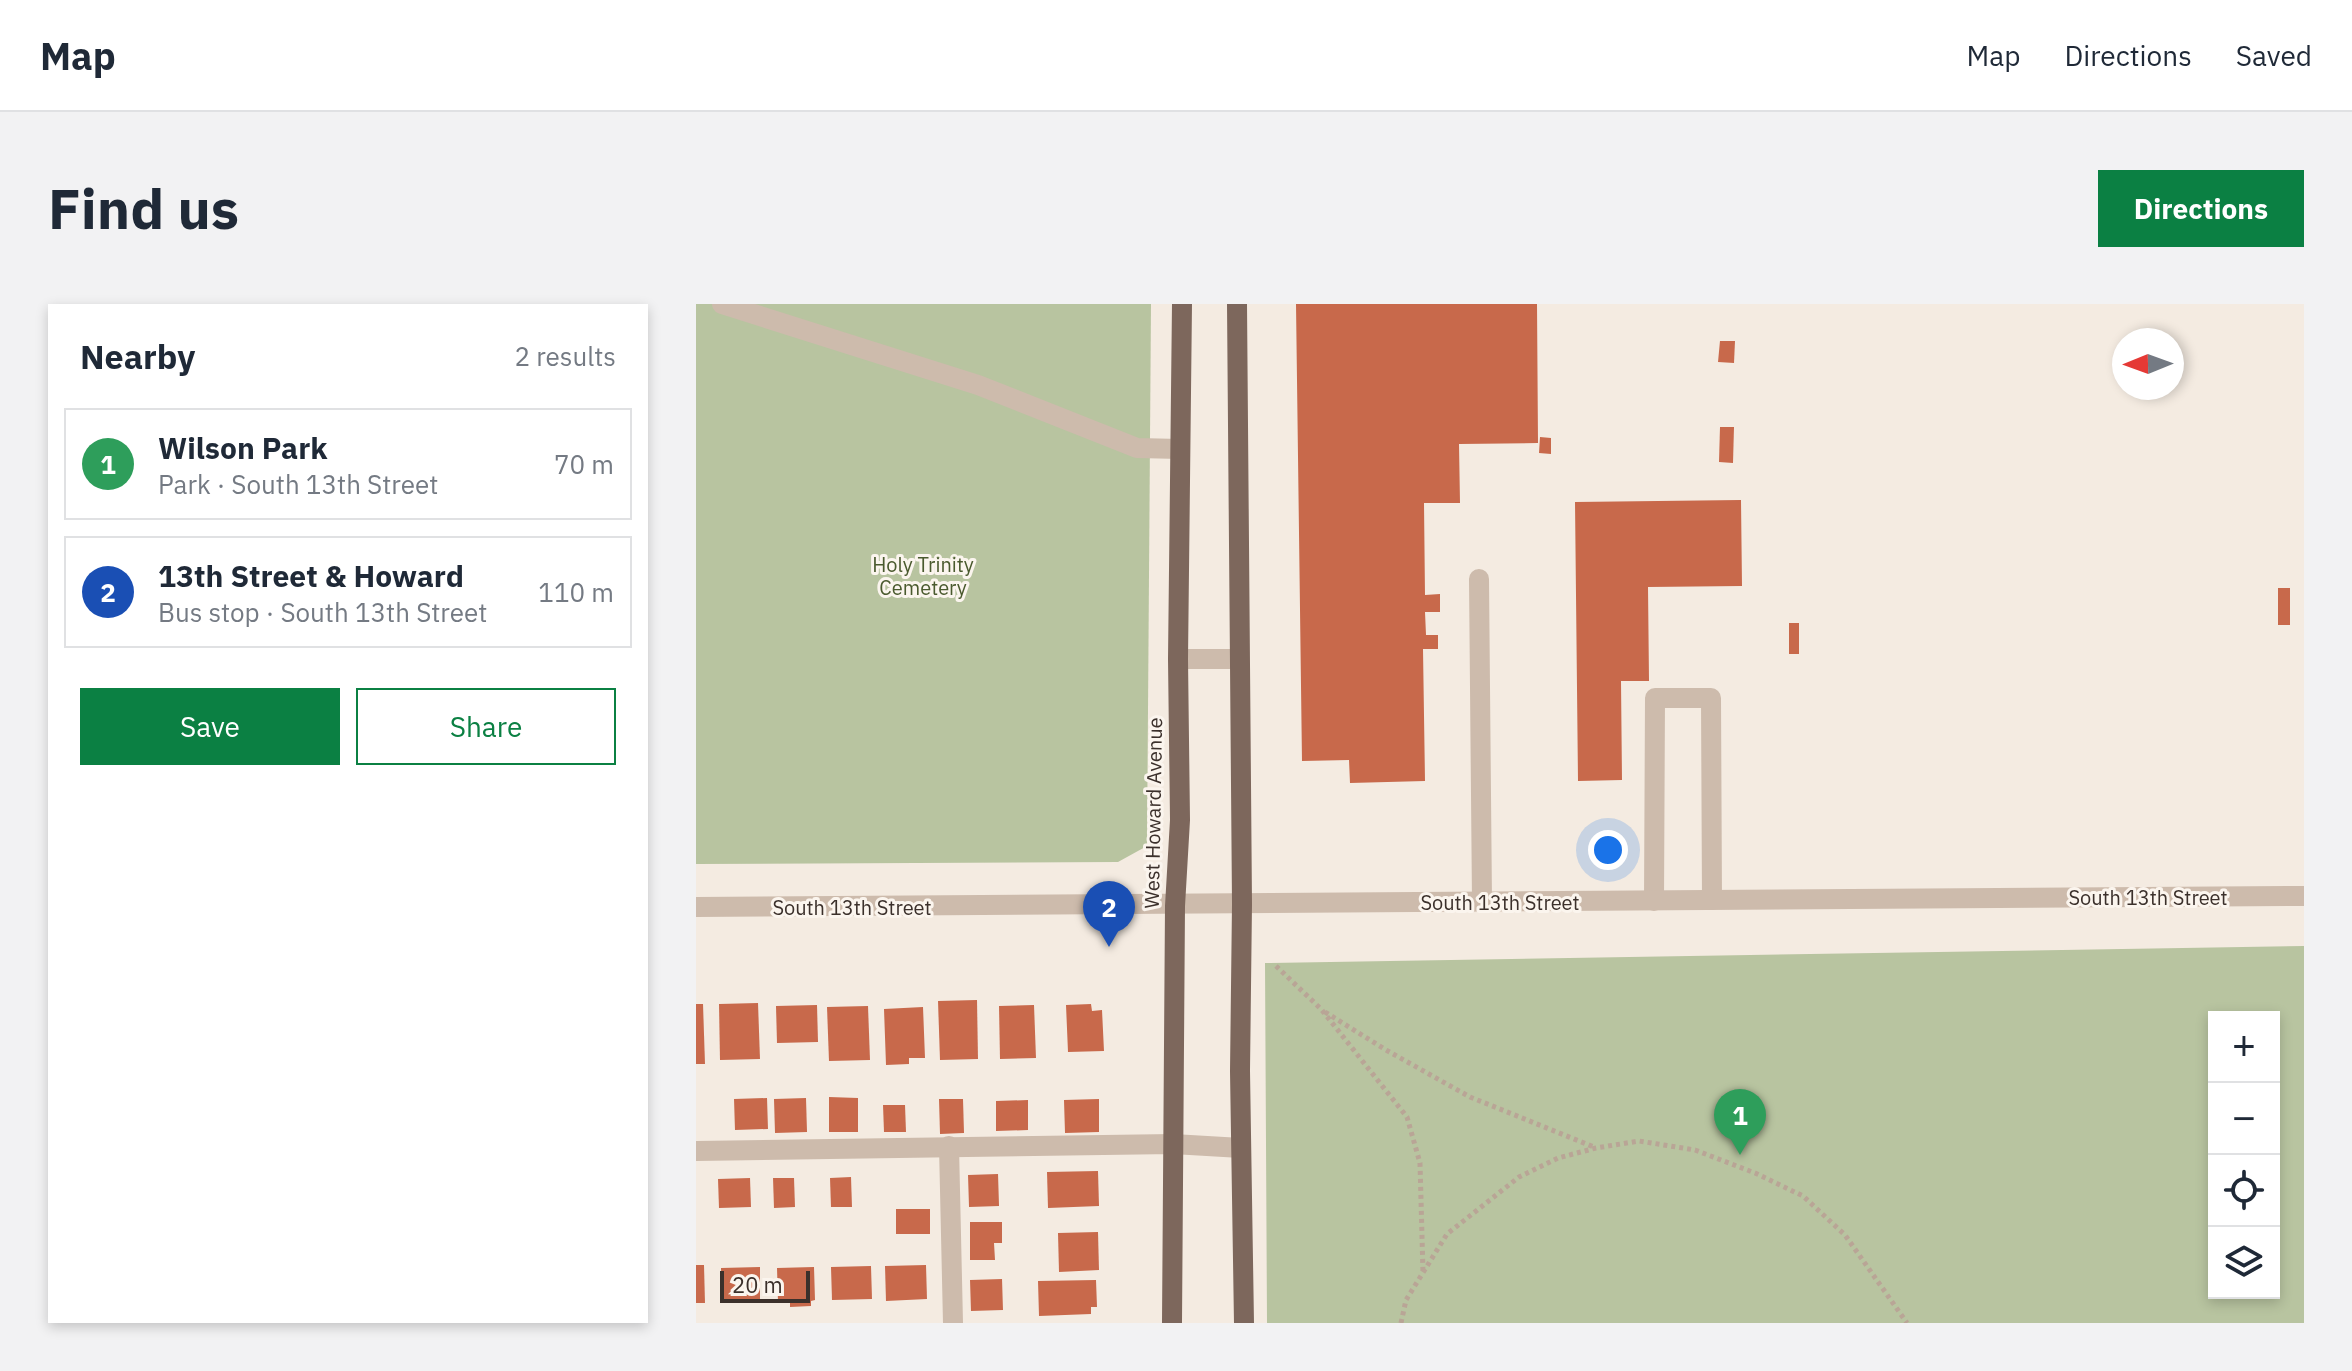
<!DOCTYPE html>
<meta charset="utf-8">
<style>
:root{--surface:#fff;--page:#f2f2f3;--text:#1f2937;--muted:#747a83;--line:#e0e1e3;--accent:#0b8043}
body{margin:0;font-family:"IBM Plex Sans",sans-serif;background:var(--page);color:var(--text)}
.controls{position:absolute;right:24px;bottom:24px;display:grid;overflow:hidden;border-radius:0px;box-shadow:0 4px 12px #0003}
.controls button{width:72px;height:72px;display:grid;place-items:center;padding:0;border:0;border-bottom:2px solid var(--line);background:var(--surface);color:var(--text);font:40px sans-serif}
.compass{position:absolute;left:1416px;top:24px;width:72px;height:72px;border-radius:50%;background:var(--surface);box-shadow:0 4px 12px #0003;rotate:269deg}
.scale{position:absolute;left:24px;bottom:20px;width:90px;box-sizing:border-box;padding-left:8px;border:4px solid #3b302b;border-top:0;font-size:22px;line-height:28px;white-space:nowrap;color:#3b302b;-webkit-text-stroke:6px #fbf5ee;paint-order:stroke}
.you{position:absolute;left:912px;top:546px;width:28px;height:28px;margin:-20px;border:6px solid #fff;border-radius:50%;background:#1a73e8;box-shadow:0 0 0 12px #1a73e833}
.badge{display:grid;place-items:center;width:52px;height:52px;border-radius:50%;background:var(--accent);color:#fff;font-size:26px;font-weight:700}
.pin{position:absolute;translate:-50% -66px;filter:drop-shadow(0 2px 4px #0008)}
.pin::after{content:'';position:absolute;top:42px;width:28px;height:24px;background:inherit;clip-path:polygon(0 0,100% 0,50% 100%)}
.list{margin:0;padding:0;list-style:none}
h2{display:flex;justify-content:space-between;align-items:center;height:104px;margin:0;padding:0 32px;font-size:34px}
h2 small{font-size:26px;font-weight:400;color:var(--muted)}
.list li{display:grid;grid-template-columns:52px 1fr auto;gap:24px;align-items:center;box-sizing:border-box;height:112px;margin:0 16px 16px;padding:0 16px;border:2px solid var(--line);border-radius:0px}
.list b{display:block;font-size:30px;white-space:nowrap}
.list p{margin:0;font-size:26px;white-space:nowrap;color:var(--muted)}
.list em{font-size:26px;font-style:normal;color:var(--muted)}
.actions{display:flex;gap:16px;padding:24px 32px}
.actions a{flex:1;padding:18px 0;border:2px solid var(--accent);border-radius:0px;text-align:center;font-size:28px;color:var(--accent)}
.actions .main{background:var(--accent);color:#fff}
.icon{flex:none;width:44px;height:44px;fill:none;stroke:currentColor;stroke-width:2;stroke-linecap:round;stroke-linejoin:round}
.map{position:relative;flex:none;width:1608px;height:1019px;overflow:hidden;border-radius:0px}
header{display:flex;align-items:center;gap:48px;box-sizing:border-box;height:112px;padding:0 40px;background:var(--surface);border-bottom:2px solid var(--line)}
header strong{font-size:38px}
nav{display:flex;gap:44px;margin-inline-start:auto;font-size:28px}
.intro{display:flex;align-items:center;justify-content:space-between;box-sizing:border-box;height:192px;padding:0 48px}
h1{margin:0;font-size:56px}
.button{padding:20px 36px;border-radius:0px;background:var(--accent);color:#fff;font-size:28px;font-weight:700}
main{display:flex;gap:48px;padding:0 48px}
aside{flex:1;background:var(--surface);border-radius:0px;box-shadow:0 4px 12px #0003}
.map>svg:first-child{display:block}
.green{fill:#b8c4a0;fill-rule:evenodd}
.building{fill:#c8694b}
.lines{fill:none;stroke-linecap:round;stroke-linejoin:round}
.path{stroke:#b9a596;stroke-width:5;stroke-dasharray:4 4;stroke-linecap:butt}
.minor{stroke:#cdbbac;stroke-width:20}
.major{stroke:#7d675c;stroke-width:20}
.labels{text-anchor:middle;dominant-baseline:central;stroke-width:6;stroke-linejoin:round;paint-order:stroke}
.park-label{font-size:20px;fill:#4a5a2e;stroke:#fbf5ee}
.street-label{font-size:20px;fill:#3b302b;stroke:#fbf5ee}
</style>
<header>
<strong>Map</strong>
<nav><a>Map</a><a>Directions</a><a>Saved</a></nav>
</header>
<div class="intro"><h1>Find us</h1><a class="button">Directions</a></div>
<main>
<aside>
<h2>Nearby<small>2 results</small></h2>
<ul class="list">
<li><span class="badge" style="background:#2e9e5b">1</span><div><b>Wilson Park</b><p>Park · South 13th Street</p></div><em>70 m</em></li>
<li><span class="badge" style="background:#1a4fb4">2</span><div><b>13th Street &amp; Howard</b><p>Bus stop · South 13th Street</p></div><em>110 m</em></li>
</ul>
<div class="actions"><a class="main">Save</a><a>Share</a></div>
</aside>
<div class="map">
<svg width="1608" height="1019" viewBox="0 0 1608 1019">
<rect width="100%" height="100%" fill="#f4ebe1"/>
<g class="green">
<path d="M0 0H455L451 542 422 558 0 560Z"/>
<path d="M1608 642V1019H571L569 659ZM1578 713V989H1518V713Z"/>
</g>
<g class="building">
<path d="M600 0H841L842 139 763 140 764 199H728L729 291 744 290V308H729L730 331H742V345H727L729 477 654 479 653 456 606 457Z"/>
<path d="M1024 37H1039L1038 59 1022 58Z"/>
<path d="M1024 123H1038L1037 159 1023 158Z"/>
<path d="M844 133 855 134V150L843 149Z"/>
<path d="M1045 196 1046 282 952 283 953 377H925L926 476 882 477 879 198Z"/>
<rect x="1582" y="284" width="12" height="37"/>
<rect x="1093" y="319" width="10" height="31"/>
<path d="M281 696 282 755 244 756 242 697Z"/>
<path d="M62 699 64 755 24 756 23 700Z"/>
<path d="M0 700H7L9 760H0Z"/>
<path d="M395 700 396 707 406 706 408 747 372 748 370 701Z"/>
<path d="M121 701 122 738 81 739 80 702Z"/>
<path d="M338 701 340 754 304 755 303 702Z"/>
<path d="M172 702 174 756 133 757 131 703Z"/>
<path d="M227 703 229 754H213V760L190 761 188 705Z"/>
<path d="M133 793 162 794V828H133Z"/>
<path d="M71 794 72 825 39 826 38 795Z"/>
<path d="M110 794 111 828 79 829 78 795Z"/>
<path d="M243 795H267L268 829 244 830Z"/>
<path d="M403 795V828L369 829 368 796Z"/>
<path d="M332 796V826L300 827V797Z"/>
<path d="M187 801H209L210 828H188Z"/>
<path d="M402 867 403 902 352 904 351 868Z"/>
<path d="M302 870 303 902 273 903 272 871Z"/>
<path d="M155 873 156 903H135L134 874Z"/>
<path d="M54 874 55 903 23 904 22 875Z"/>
<path d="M77 874H98L99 903 78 904Z"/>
<rect x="200" y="905" width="34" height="25"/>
<path d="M274 918H306V939H298L299 956H274Z"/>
<path d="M402 928 403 966 363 968 362 929Z"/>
<path d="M0 961H8L9 999H0Z"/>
<path d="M230 961 231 995 190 997 189 962Z"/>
<path d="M175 962 176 995 136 996 135 963Z"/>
<path d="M64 963V998L26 999 25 964Z"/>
<path d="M118 963 119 996 115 997V1002L94 1003V998H82L81 964Z"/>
<path d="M306 975 307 1006 275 1007 274 976Z"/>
<path d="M400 976 401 1003H395V1010L343 1012 342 977Z"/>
</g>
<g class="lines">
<g class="path">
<path d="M580 662 625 705 711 813 724 859 727 969"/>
<path d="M629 708 690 746 774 793 898 843"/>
<path d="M705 1019 710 996 751 930 823 873 862 854 900 844 943 837 999 846 1059 869 1107 892 1149 931 1211 1019"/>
</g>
<g class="minor">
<path d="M26 0 282 81 441 144 484 145"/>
<path d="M783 275 786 598"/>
<path d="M482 355H542"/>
<path d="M958 597 959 394H1015L1016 596"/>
<path d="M0 603 1608 592"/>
<path d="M253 842 257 1019"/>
<path d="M0 847 477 840 545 844"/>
</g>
<g class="major">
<path d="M541 0 546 600 544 767 548 1019"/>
<path d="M476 1019 479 602 484 516 482 355 486 0"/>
</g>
</g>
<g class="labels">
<g class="park-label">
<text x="227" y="260">Holy Trinity<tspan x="227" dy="23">Cemetery</tspan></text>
</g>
<g class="street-label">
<text transform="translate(457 509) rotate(-89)">West Howard Avenue</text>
<text x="1452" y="593">South 13th Street</text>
<text x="804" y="598">South 13th Street</text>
<text x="156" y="603">South 13th Street</text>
</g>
</g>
</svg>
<div class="controls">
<button>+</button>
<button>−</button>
<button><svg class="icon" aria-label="locate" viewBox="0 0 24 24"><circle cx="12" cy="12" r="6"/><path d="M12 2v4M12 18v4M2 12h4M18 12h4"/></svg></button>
<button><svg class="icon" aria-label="layers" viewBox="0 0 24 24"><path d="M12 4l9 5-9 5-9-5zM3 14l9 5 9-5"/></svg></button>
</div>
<svg class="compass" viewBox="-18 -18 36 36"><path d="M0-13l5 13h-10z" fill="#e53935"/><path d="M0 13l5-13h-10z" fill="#747a83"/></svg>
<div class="scale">20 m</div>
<div class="you"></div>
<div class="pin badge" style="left:1044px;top:851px;background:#2e9e5b">1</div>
<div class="pin badge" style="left:413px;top:643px;background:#1a4fb4">2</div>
</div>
</main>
